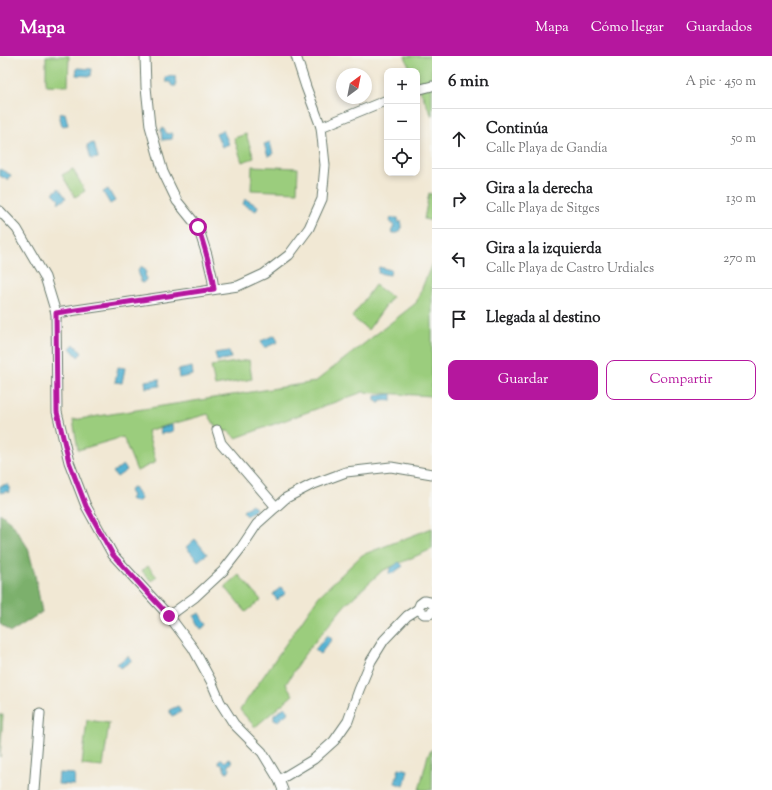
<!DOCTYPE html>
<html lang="es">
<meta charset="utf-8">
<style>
:root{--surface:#fff;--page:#f2f2f2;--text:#202124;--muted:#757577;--line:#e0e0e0;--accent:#b5179e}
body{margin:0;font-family:"Sorts Mill Goudy",serif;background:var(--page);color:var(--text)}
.controls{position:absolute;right:12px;top:12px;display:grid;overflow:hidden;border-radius:8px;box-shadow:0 2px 6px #0003}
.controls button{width:36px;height:36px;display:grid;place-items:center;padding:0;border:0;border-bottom:1px solid var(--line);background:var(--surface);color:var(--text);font:20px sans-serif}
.compass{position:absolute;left:336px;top:12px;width:36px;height:36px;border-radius:50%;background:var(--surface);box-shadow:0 2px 6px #0003;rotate:32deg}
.stop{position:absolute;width:12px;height:12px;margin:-9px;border:3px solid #b5179e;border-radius:50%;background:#fff}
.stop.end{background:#b5179e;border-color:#fff;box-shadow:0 1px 4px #0008}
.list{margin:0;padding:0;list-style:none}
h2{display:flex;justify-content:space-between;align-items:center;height:52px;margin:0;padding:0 16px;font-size:17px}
h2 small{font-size:13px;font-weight:400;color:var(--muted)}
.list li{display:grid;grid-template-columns:26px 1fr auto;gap:12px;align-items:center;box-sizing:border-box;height:60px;padding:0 16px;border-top:1px solid var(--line)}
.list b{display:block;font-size:15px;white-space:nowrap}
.list p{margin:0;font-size:13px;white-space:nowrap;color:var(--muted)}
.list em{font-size:13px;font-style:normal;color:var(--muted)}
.actions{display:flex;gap:8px;padding:12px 16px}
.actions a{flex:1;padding:9px 0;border:1px solid var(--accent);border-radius:8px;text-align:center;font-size:14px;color:var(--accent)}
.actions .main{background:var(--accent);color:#fff}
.icon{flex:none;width:22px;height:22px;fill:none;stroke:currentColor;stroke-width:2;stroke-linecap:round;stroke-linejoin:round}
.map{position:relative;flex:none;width:432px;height:734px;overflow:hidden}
header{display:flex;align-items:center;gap:24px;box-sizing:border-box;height:56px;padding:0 20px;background:var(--accent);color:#fff}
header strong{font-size:19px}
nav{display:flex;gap:22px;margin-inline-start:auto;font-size:14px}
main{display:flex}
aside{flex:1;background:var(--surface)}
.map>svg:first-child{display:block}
.green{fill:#9bcd7d;stroke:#5d8558}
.forest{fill:#7cb06c;stroke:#4e7650}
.water{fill:#55b2d3;stroke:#3a7884}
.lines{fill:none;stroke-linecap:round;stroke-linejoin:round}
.minor-casing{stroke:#68796c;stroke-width:11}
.minor{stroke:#fff;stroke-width:9}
.route{stroke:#b5179e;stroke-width:5}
</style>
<header>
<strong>Mapa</strong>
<nav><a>Mapa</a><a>Cómo llegar</a><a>Guardados</a></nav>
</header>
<main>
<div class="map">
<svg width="432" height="734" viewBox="0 0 432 734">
<rect width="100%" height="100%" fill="#f6f6f2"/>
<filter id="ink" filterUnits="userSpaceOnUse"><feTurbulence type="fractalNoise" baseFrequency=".025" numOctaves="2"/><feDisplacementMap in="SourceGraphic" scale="8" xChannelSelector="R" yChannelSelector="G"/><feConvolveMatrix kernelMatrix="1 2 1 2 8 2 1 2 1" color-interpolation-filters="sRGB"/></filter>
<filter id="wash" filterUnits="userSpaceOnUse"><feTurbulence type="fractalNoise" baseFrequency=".012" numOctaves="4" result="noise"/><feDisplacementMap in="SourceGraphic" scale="16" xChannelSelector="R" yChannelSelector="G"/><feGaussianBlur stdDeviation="0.9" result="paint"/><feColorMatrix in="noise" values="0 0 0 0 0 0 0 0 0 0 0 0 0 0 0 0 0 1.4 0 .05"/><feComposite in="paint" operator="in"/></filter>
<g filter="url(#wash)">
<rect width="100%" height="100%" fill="#f1e8d4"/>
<g class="green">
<path d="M46 0H69L68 30 46 29Z"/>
<path d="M405 0H432V60L417 28V15H411Z"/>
<path d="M246 78 254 102 242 106 234 82Z"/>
<path d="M252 110 298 112 297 136 251 134Z"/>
<path d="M73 113 85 135 75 141 62 119Z"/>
<path d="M429 137 432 138V165L424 163Z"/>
<path d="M432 207V340L363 336 236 382 228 375 219 376 208 358 147 375 156 406 137 415 123 381 78 394 73 364 315 326 416 247Z"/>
<path d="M375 229 392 241 368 274 352 261Z"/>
<path d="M249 304 252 323 215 330 211 310Z"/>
<path d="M432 472V493L382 515 345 549 304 599 286 628 293 639 255 671 240 654 319 540 362 499Z"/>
<path d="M148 510 157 521 151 525 142 515Z"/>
<path d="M239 519 261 544 246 556 225 531Z"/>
<path d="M0 659H3L0 701Z"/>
<path d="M87 664 109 667 103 711 82 709Z"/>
<path d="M432 693V734H419L428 699Z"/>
</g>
<path class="forest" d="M0 457 12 467 28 492 35 519 42 556 11 576 0 568Z"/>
<g class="water">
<path d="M77 12 92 13 91 20 76 19Z"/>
<path d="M175 20 176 30H172L170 26H166L165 21Z"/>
<path d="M65 57 68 69 62 70 59 58Z"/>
<path d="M163 72 167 78 171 77 173 78 172 83 162 84 161 73Z"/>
<path d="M223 74 229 88 222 91 216 77Z"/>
<path d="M270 86 273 98 268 100 264 88Z"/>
<path d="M94 87 98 102 91 103 87 89Z"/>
<path d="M0 113 11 119 8 124 0 120Z"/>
<path d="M59 132 66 142 61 146H58L59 143 53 137Z"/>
<path d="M108 133 115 145 110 148 103 136Z"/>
<path d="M245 143 258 150 256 155 243 148Z"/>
<path d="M391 162H398L399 167 401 165C402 169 402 175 398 177H392L391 176 394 170 390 165Z"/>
<path d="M140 211H143L145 213 146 217H145L146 223 145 225 143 227 141 226 138 214Z"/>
<path d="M379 211 391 214 390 219 378 217Z"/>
<path d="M275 279 278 286 264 292 261 285Z"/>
<path d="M74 288 82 297 78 301 70 292Z"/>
<path d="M229 295 231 302 217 305 215 297Z"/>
<path d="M118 311 125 312 122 327 115 326Z"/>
<path d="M192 311 193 319 179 322 178 314Z"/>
<path d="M159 323 160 330 146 332 145 325Z"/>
<path d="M392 338V344H380V347H378L377 345H375V340Z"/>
<path d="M172 369 173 375 161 378 160 372Z"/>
<path d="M123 409 127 414 117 421 113 416Z"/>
<path d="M8 428 10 436 8 437V435L0 437V430Z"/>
<path d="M134 431 141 443 136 446 130 443 132 440 129 435Z"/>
<path d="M252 448 256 452 247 460 243 455Z"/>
<path d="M195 483 207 498 198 505 186 491Z"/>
<path d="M399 506 403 510 393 517 390 518 389 517 390 513Z"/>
<path d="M281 531 286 537 277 544 273 538Z"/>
<path d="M200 557 207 569 201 573 194 560Z"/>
<path d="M327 579 332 583 320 598 315 594Z"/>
<path d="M128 600 132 604 121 612 117 608Z"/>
<path d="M178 650 181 656 172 660 169 654Z"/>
<path d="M285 651 289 656 278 665 277 664H274V659Z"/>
<path d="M220 703H222L225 706 228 703 231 704 232 707 228 709 230 713 228 716 225 715 224 714 225 711 224 710 223 712 222 710 223 709 219 708 218 705Z"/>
<path d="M399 712 408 714 404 730 395 727Z"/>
<path d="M59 717 75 718 74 729 58 728Z"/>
</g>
</g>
<g filter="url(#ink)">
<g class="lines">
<g class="minor-casing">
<g id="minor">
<path d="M145 0 146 31 150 70 163 116 177 145 198 171 207 199 212 220 214 233"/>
<path d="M417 34 432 30"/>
<path d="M321 71 387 44"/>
<path d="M0 155 17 173 45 221 56 257 57 356 69 406 86 450 113 499 169 560 193 592 211 625 220 646 234 668 262 696 279 724 283 734"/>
<path d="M56 257 238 230 264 218 289 199 309 172 322 143 325 109 321 71 306 31 296 0"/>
<path d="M217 374 221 387 276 451"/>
<path d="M432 548 430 546 424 545 420 548 418 553 424 558H430L432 555"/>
<path d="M169 560 195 541 223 515 241 492 257 468 286 442 311 429 346 416 391 411 432 418"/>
<path d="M279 724 314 703 334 685 348 665 359 634 371 605 384 584 407 560 418 553"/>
<path d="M34 734 40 657"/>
</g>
</g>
<use href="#minor" class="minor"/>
</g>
</g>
<g class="lines" filter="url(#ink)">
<path class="route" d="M169 560 113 499 86 450 69 406 57 356 56 257 214 233C211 211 205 192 198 171"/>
</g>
</svg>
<div class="controls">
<button>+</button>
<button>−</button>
<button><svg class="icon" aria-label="locate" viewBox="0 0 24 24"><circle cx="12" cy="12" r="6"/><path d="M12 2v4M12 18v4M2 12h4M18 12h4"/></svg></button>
</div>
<svg class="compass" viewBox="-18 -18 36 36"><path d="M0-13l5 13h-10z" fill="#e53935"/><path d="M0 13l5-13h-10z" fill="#757577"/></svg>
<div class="stop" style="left:198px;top:171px"></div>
<div class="stop end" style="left:169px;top:560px"></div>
</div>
<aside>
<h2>6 min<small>A pie · 450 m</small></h2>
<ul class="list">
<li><svg class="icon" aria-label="ahead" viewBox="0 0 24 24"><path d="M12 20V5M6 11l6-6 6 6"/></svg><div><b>Continúa</b><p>Calle Playa de Gandía</p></div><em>50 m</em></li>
<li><svg class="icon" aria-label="right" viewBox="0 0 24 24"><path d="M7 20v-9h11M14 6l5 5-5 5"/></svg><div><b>Gira a la derecha</b><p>Calle Playa de Sitges</p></div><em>130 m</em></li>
<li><svg class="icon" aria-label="left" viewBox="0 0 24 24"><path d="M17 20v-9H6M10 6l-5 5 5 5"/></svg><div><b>Gira a la izquierda</b><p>Calle Playa de Castro Urdiales</p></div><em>270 m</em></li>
<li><svg class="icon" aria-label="arrive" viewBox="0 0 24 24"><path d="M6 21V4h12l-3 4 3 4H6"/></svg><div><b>Llegada al destino</b></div></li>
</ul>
<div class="actions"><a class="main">Guardar</a><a>Compartir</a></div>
</aside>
</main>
